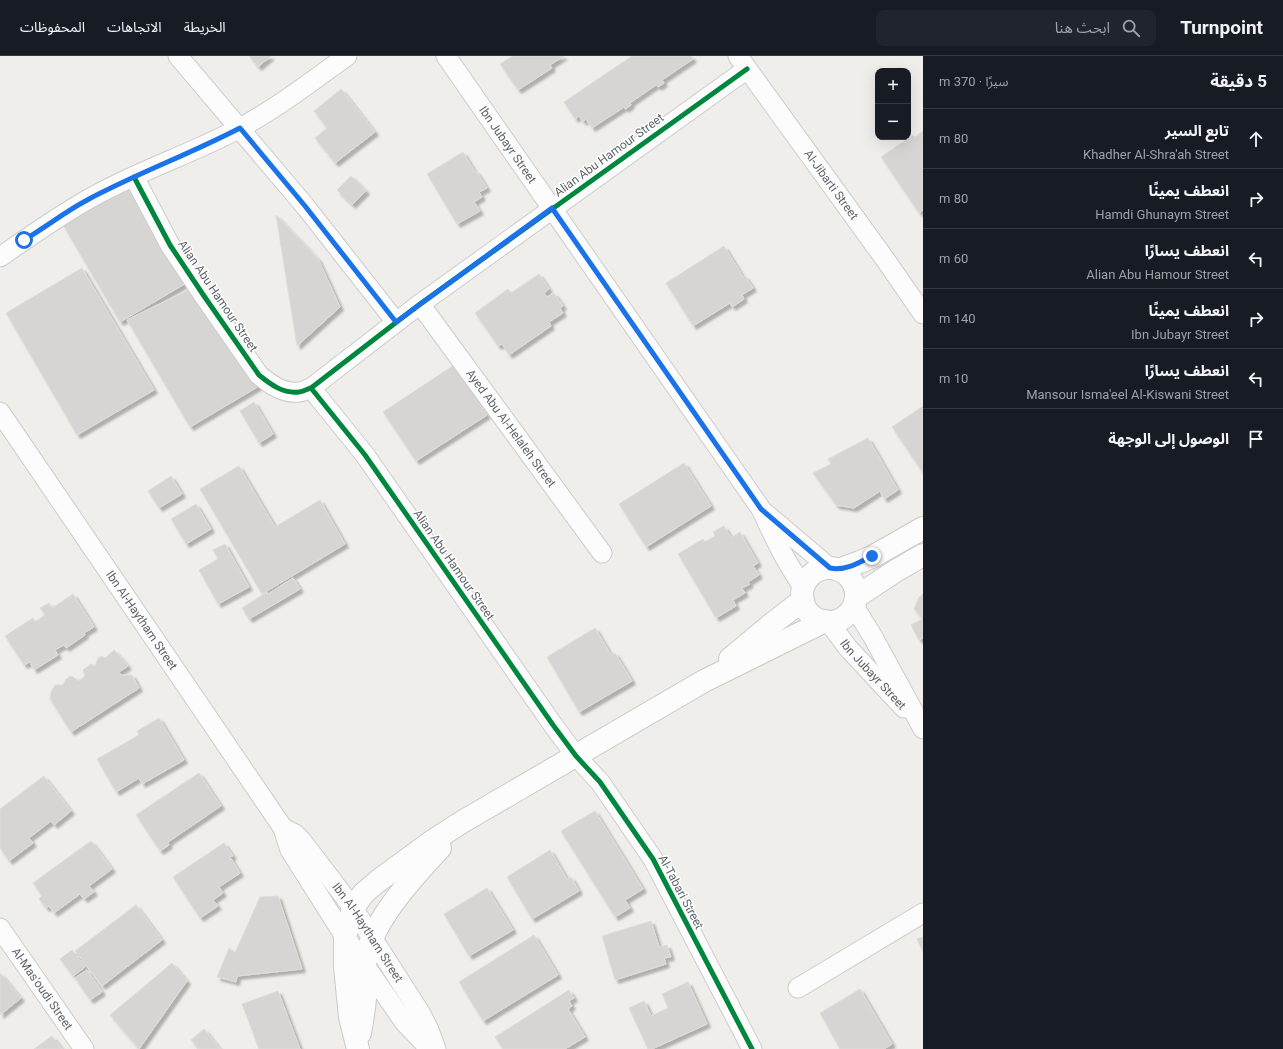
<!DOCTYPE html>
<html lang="ar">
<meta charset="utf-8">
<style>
:root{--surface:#171b24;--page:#20242c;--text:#f1f3f6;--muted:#9ea1a6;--line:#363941}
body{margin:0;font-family:Roboto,"Noto Sans Arabic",sans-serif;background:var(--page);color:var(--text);direction:rtl}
.controls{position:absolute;right:12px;top:12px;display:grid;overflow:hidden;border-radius:8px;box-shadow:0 4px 16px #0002}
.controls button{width:36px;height:36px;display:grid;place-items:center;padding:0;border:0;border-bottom:1px solid var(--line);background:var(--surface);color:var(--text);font:20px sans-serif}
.stop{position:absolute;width:12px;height:12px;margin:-9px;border:3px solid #1a73e8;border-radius:50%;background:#fff}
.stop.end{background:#1a73e8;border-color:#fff;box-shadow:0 1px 4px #0008}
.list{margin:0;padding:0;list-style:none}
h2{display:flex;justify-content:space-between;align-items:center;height:52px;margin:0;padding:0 16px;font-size:17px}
h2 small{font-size:13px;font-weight:400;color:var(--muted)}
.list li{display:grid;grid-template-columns:26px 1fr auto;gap:12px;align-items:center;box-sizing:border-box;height:60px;padding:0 16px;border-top:1px solid var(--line)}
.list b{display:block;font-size:15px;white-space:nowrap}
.list p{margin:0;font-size:13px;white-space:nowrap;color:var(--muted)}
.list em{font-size:13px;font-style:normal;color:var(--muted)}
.icon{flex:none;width:22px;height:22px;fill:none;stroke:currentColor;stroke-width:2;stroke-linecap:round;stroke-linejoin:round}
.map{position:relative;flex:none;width:923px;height:993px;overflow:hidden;direction:ltr}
header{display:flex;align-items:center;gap:24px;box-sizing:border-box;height:56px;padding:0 20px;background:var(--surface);border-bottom:1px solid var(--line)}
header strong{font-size:19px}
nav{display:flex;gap:22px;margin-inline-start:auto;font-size:14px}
.search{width:280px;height:36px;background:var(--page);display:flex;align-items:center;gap:10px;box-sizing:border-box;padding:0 14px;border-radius:8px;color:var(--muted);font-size:15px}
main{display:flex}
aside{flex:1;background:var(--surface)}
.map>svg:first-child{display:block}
.building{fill:#d6d5d3;stroke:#deddd9;filter:url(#shadow)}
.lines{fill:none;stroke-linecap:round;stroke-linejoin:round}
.street-casing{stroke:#cbcccc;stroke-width:21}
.secondary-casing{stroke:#cacacb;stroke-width:24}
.street{stroke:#fdfcfc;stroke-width:19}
.secondary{stroke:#fdfcfc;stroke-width:22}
.cycleway-casing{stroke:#fff;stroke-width:8}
.cycleway{stroke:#00873e;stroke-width:5}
.route{stroke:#1a73e8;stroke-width:5}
.labels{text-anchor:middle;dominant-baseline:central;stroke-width:3;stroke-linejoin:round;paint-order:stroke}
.street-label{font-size:12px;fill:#5f6368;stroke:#fff}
</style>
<header>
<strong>Turnpoint</strong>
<div class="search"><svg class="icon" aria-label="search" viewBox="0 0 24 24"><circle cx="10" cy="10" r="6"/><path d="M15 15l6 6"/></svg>ابحث هنا</div>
<nav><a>الخريطة</a><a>الاتجاهات</a><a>المحفوظات</a></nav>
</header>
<main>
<aside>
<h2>5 دقيقة<small>سيرًا · 370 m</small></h2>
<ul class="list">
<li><svg class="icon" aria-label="ahead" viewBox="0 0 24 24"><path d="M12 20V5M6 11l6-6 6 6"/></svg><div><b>تابع السير</b><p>Khadher Al-Shra'ah Street</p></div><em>80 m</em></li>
<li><svg class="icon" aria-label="right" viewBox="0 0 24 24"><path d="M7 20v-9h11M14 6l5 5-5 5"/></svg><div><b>انعطف يمينًا</b><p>Hamdi Ghunaym Street</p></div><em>80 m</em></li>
<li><svg class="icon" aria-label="left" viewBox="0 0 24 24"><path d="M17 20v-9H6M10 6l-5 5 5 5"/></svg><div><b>انعطف يسارًا</b><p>Alian Abu Hamour Street</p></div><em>60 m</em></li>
<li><svg class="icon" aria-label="right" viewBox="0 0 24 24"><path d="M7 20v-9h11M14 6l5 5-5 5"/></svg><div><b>انعطف يمينًا</b><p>Ibn Jubayr Street</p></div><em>140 m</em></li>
<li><svg class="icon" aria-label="left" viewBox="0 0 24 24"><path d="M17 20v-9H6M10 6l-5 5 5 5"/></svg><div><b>انعطف يسارًا</b><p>Mansour Isma'eel Al-Kiswani Street</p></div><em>10 m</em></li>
<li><svg class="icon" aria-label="arrive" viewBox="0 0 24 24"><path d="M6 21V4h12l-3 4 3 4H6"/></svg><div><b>الوصول إلى الوجهة</b></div></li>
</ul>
</aside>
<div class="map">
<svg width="923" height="993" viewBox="0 0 923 993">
<defs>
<filter id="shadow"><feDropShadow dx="3.5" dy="3.5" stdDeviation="1" flood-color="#0004"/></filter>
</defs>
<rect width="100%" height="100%" fill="#efeeea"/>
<g class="building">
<path d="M249 0H271L258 11Z"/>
<path d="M513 0H564L550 9 552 12 518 34 500 8Z"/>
<path d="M632 0H691L693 3 662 24 664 27 658 31 656 29 630 47 631 49 625 53 624 51 592 72 586 63 583 66 579 60 575 63 564 46Z"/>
<path d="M341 33 375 76 335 107 315 82 327 72 314 55Z"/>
<path d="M923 75V154L919 157 881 101 913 79 915 81Z"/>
<path d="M463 96 475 116 476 115 487 132 479 136 482 141 474 146 480 155 457 168 427 118Z"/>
<path d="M351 120 366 135 352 149 337 134Z"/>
<path d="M131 129 188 226 120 266 63 169Z"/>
<path d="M276 159 318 203 340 251 297 290Z"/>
<path d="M724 190 743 221 745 220 753 232 742 239 744 243 732 251 730 247 693 270 666 227Z"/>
<path d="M82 212 154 334 77 379 6 257Z"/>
<path d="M539 218 549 233 544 237 547 241 554 237 563 250 560 252 563 257 549 266 551 270 509 299 502 288 498 290 475 257 508 233 511 237Z"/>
<path d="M192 232 259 330 190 371 127 264Z"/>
<path d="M454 309 487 359 416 405 383 356Z"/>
<path d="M254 346 273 378 259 387 240 355Z"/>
<path d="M923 350V417L892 371Z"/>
<path d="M868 382 898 434 884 443 880 435 854 452 836 449 813 417 831 408 828 403Z"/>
<path d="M684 407 711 450 646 491 619 448Z"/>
<path d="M239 410 275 471 320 444 345 488 262 538 200 433Z"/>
<path d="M171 420 182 438 159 452 148 435Z"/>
<path d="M196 448 211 473 186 488 171 463Z"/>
<path d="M724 470 731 482 740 476 758 507 753 510 759 519 748 526 750 528 742 532 745 537 733 544 736 550 716 562 678 498 703 483 705 486 715 480 713 476Z"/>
<path d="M225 488 249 531 218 548 199 514 218 503 213 494Z"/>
<path d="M293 522 300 533 249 563 242 552 267 536 268 538Z"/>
<path d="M73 538 94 571 84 577 85 579 66 592 64 589 55 594 58 599 34 614 30 606 24 609 5 580 33 562 35 566 45 559 40 552 49 547 52 552Z"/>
<path d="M923 538V582L919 584 911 569 922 563 914 553 919 541Z"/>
<path d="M595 572 611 599 615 597 632 625 579 656 547 601Z"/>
<path d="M114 594 128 610 119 616 121 619H132L139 632 71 676 50 643 51 636 55 629H63L66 623 69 621 72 620 78 625 85 620 83 614 91 608 95 610 98 602 101 600 105 602Z"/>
<path d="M159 662 184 704 142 728 139 722 116 736 97 703 139 679 137 675Z"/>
<path d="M199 717 221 750 168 786 169 789 160 795 136 759Z"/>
<path d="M44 720 71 755 54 769 51 765 29 782 33 787 9 805 0 792V753Z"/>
<path d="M595 755 643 833 625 844 630 852 615 861 561 775Z"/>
<path d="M91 785 112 813 89 830 94 836 84 843 80 838 54 857 49 850 46 852 39 843 42 840 33 827Z"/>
<path d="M224 787 233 800 230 801 240 817 219 831 223 837 213 844 218 850 200 862 173 821Z"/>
<path d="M550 794 567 823 571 821 579 835 532 863 507 821Z"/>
<path d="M487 832 513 874 469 900 444 858Z"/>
<path d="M278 840 302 913 237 920 236 926 217 921 229 892 235 897 260 841Z"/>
<path d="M136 849 162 884 102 930 75 895Z"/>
<path d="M651 865 659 891 667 889 671 901 664 902 666 908 615 924 602 880Z"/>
<path d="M534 879 558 919 483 965 459 926Z"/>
<path d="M923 881V896L917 883Z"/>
<path d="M72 894 85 911 73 920 60 903Z"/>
<path d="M172 907 187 925 139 993 110 959Z"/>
<path d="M87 914 102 936 90 944 75 922Z"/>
<path d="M0 917 21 942 0 959Z"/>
<path d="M688 926 707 968 652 993H648L629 952 644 945 651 960 668 952 662 938Z"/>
<path d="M860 933 892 988 884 993H840L820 957Z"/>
<path d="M569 934 574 942 569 945 572 950 568 953 585 981 565 993H503L495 981Z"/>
<path d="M278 935 300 993H259L242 948Z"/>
<path d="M204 973 220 993H199L191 984Z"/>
<path d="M52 980 62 993H34Z"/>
</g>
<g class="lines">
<g class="street-casing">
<g id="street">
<path d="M178 0 305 150 396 266"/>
<path id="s1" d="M446 0 761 453C774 481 786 507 804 532"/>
<path id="s2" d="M738 0 887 206 923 258"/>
<path d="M134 121 170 189 204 240 259 319C270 328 283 338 299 336 303 336 307 333 311 332L420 248 747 13"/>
<path d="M0 201C29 181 57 161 87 144 135 116 189 99 238 73 276 53 312 25 347 0"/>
<path id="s3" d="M420 248 602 497"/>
<path d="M311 332 365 399 553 669 576 700 600 726 653 803 752 993"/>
<path id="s4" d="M0 356 283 772 290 794 345 881 405 967 430 993"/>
<path d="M765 457 830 512"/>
<path d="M854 550 873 581 923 673"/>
<path id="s5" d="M828 565 848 592 904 652"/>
<path id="s6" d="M283 772 295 778 302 785 353 852 421 958 429 974 436 993"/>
<path id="s7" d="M0 872 84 993"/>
<path d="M798 932 923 857"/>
</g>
</g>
<g class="secondary-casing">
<g id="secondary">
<circle cx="829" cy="539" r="27"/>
<path d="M838 514 860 506 872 501 923 472"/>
<path d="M856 541 897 514 923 499"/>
<path d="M730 603 773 567 803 544"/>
<path d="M360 977C362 966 364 954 365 943 365 932 364 920 365 909 368 869 413 821 440 792"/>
<path d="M358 993 350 961 345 911V881L353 852 364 837 378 825 434 784 462 766 704 625 825 565"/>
</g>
</g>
<use href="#street" class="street"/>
<use href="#secondary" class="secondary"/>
<g class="cycleway-casing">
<g id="cycleway">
<path d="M134 121 170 189 204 240 259 319C270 328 283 338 299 336 303 336 307 333 311 332L420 248 747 13"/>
<path d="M311 332 365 399 553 669 576 700 600 726 653 803 752 993"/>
</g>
</g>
<use href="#cycleway" class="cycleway"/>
</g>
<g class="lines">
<path class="route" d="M24 184C46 171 66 155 89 143 138 117 190 98 240 72L305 150 396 266 552 152 761 453 830 512C845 515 859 507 872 500"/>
</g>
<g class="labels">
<g class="street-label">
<text stroke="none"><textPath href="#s1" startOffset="108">Ibn Jubayr Street</textPath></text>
<text transform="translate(609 99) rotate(-36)">Alian Abu Hamour Street</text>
<text stroke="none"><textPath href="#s2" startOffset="159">Al-Jibarti Street</textPath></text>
<text transform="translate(218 240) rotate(56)">Alian Abu Hamour Street</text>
<text stroke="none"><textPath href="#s3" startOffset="154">Ayed Abu Al-Helaleh Street</textPath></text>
<text transform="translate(454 509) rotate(55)">Alian Abu Hamour Street</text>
<text stroke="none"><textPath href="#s4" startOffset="252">Ibn Al-Haytham Street</textPath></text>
<text stroke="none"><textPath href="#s5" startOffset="70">Ibn Jubayr Street</textPath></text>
<text transform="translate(681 836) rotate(62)">Al-Tabari Street</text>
<text stroke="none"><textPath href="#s6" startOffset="136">Ibn Al-Haytham Street</textPath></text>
<text stroke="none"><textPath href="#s7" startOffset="74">Al-Mas'oudi Street</textPath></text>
</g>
</g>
</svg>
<div class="controls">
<button>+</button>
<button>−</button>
</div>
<div class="stop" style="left:24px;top:184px"></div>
<div class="stop end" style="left:872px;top:500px"></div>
</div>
</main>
